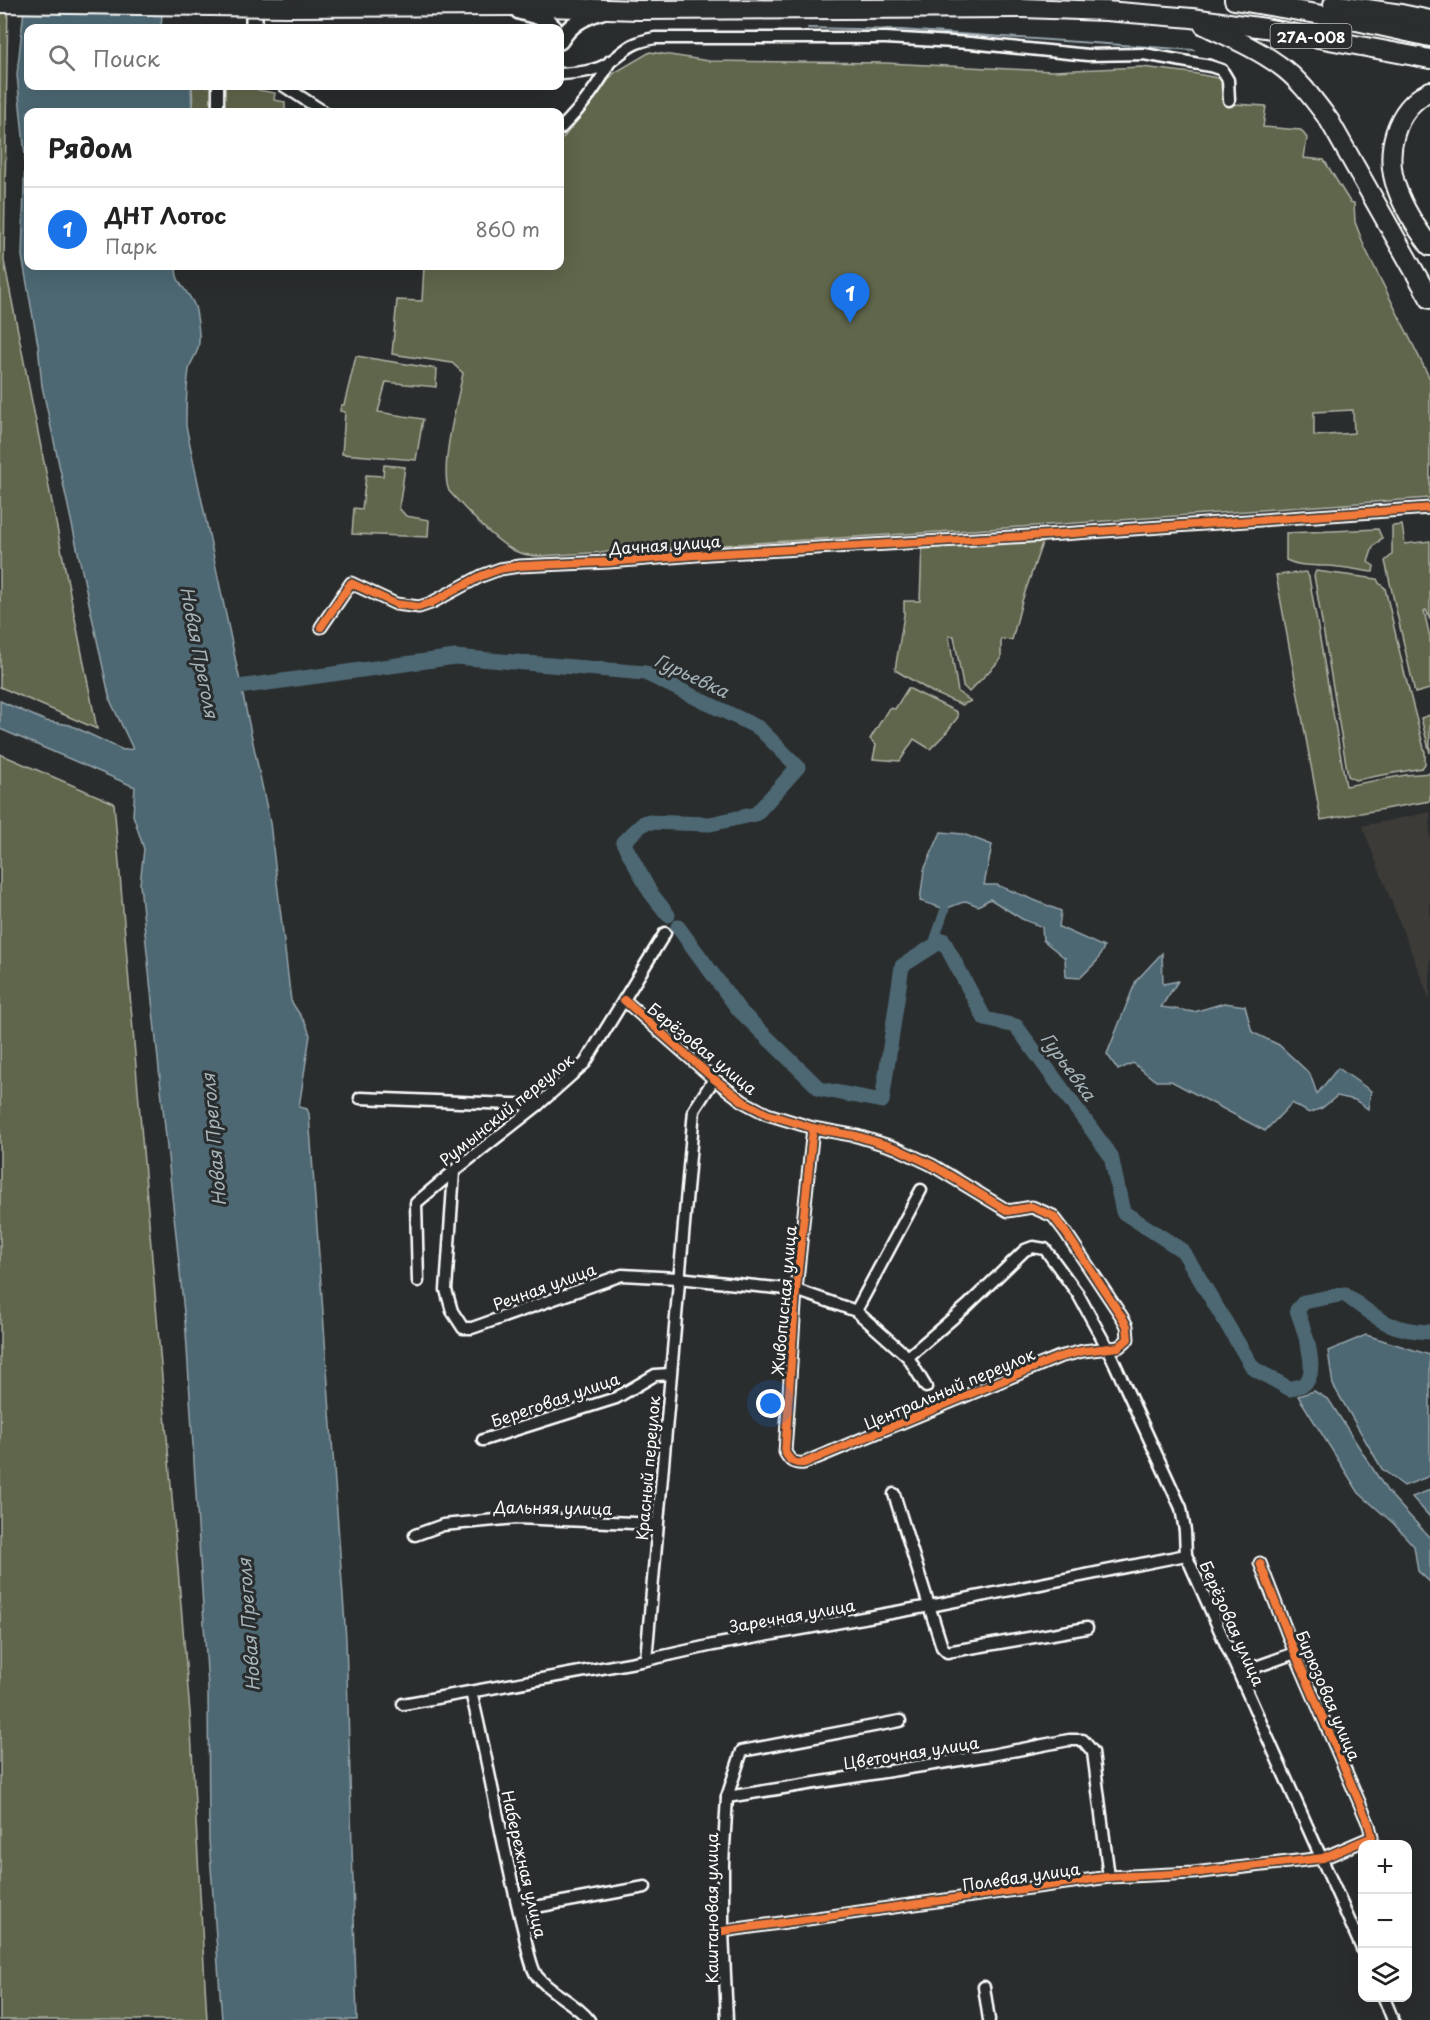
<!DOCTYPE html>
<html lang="ru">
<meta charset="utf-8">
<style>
:root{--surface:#fff;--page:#f2f2f2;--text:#222;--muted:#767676;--line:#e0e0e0;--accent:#1a73e8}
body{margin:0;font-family:"Playpen Sans",sans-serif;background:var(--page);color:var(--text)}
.controls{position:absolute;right:18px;bottom:18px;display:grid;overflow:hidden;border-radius:12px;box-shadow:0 6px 24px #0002}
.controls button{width:54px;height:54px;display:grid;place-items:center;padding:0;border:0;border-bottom:2px solid var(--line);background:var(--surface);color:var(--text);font:30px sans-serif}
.you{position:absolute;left:771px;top:1404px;width:21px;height:21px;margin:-15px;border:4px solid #fff;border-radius:50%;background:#1a73e8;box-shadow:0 0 0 9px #1a73e833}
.badge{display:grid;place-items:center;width:39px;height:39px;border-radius:50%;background:var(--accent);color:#fff;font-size:20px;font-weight:700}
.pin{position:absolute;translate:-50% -50px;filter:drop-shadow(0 2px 3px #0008)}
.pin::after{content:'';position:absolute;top:32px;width:21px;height:18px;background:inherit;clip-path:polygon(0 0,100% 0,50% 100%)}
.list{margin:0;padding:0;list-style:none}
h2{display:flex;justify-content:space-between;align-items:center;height:78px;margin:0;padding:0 24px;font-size:26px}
h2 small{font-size:20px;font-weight:400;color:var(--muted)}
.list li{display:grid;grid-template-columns:39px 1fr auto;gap:18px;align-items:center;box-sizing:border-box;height:84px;padding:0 24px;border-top:2px solid var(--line)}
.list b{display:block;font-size:22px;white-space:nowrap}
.list p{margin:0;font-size:20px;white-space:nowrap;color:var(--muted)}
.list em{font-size:20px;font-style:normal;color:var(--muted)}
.icon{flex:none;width:33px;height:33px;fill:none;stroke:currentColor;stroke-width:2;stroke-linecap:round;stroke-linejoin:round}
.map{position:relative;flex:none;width:1430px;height:2020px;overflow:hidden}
.search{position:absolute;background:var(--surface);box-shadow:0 6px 24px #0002;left:24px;top:24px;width:540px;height:66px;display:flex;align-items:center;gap:15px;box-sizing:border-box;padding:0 21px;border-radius:12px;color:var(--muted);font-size:22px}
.panel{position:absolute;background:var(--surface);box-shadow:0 6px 24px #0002;left:24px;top:108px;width:540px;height:162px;border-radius:12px}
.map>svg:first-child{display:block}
.built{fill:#3d3a38}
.green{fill:#60664c;stroke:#b0b2a6;stroke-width:1.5;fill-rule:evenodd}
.water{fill:#4e6873;stroke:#95a4ab;stroke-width:1.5}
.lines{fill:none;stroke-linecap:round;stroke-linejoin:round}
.stream{stroke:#95a4ab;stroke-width:2}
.canal{stroke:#4e6873;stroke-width:9}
.river{stroke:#4e6873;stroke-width:15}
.street-casing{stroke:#fff;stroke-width:15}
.secondary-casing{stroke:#fff;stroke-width:20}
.highway-casing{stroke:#fff;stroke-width:22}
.street{stroke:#2a2d2e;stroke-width:10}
.secondary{stroke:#2a2d2e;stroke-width:15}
.highway{stroke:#2a2d2e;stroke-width:18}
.highway-bridge-casing{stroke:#fff;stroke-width:22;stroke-linecap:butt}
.highway-bridge{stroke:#2a2d2e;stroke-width:18}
.cycleway-casing{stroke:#2a2d2e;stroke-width:11}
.cycleway{stroke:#f17a3a;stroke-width:8}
.labels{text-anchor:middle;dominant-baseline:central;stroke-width:6;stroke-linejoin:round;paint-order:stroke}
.shield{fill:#2a2d2e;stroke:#bfc0c0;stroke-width:1.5}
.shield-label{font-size:15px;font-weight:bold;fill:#fff}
.street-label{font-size:16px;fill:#fff;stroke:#2a2d2e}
.water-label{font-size:18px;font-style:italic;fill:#a6b4b9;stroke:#2a2d2e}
</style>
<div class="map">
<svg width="1430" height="2020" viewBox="0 0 1430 2020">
<rect width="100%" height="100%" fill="#2a2d2e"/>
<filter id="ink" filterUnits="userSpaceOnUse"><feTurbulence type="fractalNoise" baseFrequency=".0167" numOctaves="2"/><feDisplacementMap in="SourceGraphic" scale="12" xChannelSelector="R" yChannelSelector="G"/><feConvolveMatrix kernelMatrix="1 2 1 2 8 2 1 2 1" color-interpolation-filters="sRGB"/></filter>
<g filter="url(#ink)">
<path class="built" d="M1430 812V868L1426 874 1428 875 1430 872V1000L1362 826Z"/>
<g class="green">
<path d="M0 0H8L4 261 97 729 0 687Z"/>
<path d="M650 52 709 61 886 63 1053 71 1142 67 1192 73 1232 81 1234 104 1266 106 1263 127 1301 130 1307 138 1304 158 1324 160 1350 202 1354 203 1355 222 1365 248 1430 379V498L1005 528 541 556C531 556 522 555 513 550 492 539 465 509 449 491 439 467 458 400 463 373L452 363 392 354 397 300 422 301 424 266H560V140L564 137 614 73ZM1353 410 1354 433 1314 436V412Z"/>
<path d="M192 86H259L258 90 275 93 274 100 285 102V110L295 112H193Z"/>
<path d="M356 356 437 369 436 387 386 382 378 412 423 419 416 460 342 454 345 412 340 411 341 405H344Z"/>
<path d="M384 465 405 467 399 508 406 516 429 520 428 537 352 534 354 508 362 509 366 475 383 476Z"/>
<path d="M1402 525 1405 544 1430 541V620L1426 610 1424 611 1430 637V689L1415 693 1385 561 1392 555V526Z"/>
<path d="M1378 529 1382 538 1373 547 1368 562 1374 566 1373 572C1358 570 1344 567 1329 566 1314 565 1300 567 1286 560V533Z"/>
<path d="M1040 539 1042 543 1022 601 1012 640 1001 639V659L969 692 963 686 954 636H949L958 692 971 701 962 705 932 692 895 670 904 615V601H920L922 546Z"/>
<path d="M1316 571 1377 579 1379 583 1385 588 1404 671 1425 752V764L1422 768 1355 780 1348 776 1314 575Z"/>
<path d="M1306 572 1309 577 1346 786 1406 775 1430 773V801L1321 820 1276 575Z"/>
<path d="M908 688 957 712 958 717 945 734 930 749 914 739 900 761 873 759 876 745 870 739 889 708 895 709Z"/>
<path d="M1430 715V753L1421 718Z"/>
<path d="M0 754 114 803 190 1713 207 2020H0Z"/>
</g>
<g class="water">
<path d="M25 0H163L161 28H28V86H191L192 112H28V266H177C172 283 194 294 196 311 198 322 201 338 198 348 196 356 190 362 189 370 186 389 186 407 186 426L270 823 291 1001 306 1024 310 1035 299 1107 307 1109 309 1114 346 1639 357 2020H222L209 1840 208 1688 186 1332 140 884 144 849 133 815 135 787 0 729V701L46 721 70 725 123 750 133 749 110 700 42 386 38 345 22 256 25 156 17 75Z"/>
<path d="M941 832 963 834 992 845 984 885H997L1061 911 1059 927 1104 947 1097 961 1080 978 1066 977 1065 958 1043 940 1042 927 1022 919 990 899 978 906 966 901 945 909 920 901 924 870Z"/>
<path d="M1162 953 1163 984 1178 981 1161 1007 1194 1012 1224 1003 1245 1006 1252 1032 1279 1045 1310 1074 1317 1094 1338 1068 1371 1091 1368 1109 1355 1100 1337 1096 1322 1108 1309 1113 1292 1103 1265 1131 1171 1081H1156L1133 1063 1118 1070 1107 1054 1136 981Z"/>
<path d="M1366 1335 1430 1355V1476L1404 1486 1382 1469 1333 1385 1328 1351Z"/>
<path d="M1314 1391 1329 1400 1387 1491 1430 1538V1582L1418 1571 1414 1546 1393 1523 1359 1493 1298 1396Z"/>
<path d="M1430 1490V1517L1412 1497Z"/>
</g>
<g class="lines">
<path class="stream" d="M808 28 901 30 1194 50"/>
<path class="canal" d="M932 947 945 909"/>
<g class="river">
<path d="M224 689 455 657 645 673 759 728 798 767 756 814 710 824 645 822 623 842 650 892 668 915"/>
<path d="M678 927 739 1010 820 1089 882 1101 902 966 943 940 985 1019 1016 1026 1111 1156 1123 1212 1183 1251 1253 1368 1290 1389C1294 1387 1301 1386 1304 1384 1321 1372 1302 1325 1297 1310L1304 1302 1344 1294C1377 1318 1387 1330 1430 1332"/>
</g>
<g class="street-casing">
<g id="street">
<path d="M560 74C576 73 596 72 610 62 628 48 630 43 655 38H886L970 43 1088 55 1144 54 1210 66 1222 70 1228 80 1229 100"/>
<path d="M218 86V112"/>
<path d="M284 86 324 112"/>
<path d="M560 129C580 109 598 88 610 61"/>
<path d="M321 627 351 583 396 604 419 607 431 603 481 576 500 569 519 566 609 562 709 554 1047 535 1430 508"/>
<path d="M624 1000 714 1079 744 1102 767 1114 813 1128 857 1136 896 1148 932 1165 1008 1211 1032 1207 1053 1216 1066 1233 1122 1317 1127 1326 1128 1339 1119 1347 1083 1351 1059 1357 804 1463C793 1464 790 1461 785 1452L796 1290 813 1128"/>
<path d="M360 1098 538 1105"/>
<path d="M454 1171 446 1290 452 1311 463 1328H472L622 1275 678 1278 796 1290 856 1311 908 1357 926 1387"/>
<path d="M418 1281 416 1203 454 1171 538 1105 585 1063 665 933"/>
<path d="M856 1311 921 1190"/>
<path d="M908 1357 967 1306 1025 1250 1033 1247 1045 1249 1078 1294 1108 1349 1181 1508 1185 1531 1186 1555 1362 1949"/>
<path d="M483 1440 616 1398 655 1375 670 1374"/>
<path d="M894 1494 942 1647 947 1652 1087 1628"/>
<path d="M415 1535 443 1525 516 1518 657 1524"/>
<path d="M646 1660 694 1110 714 1079"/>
<path d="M1239 1673 1295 1653"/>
<path d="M471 1692C490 1770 503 1850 523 1928 526 1940 530 1967 537 1976 551 1994 575 2002 589 2020"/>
<path d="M403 1704 646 1660 713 1645 930 1606 1186 1555"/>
<path d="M727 1797 991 1755 1069 1740H1083L1093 1752 1109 1877"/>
<path d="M519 1910 645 1887"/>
<path d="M723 1931 1109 1877 1193 1873 1323 1858 1372 1837 1369 1825 1295 1653 1260 1563"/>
<path d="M984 1987 989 2020"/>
<path d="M1384 1998 1393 2020"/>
<path d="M727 2020 723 1931V1864L727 1797 742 1751 900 1721"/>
</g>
</g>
<g class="secondary-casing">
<g id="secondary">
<path d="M519 11 544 18 554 28"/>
<path d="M254 28V0"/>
<path d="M560 41C570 24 583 17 602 11"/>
</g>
</g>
<g class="highway-casing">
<g id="highway">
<path d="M1234 0 1352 20 1430 37"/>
<path d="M1333 4 1401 14 1430 20"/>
<path d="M288 7 516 6 638 10 1023 8 1106 11 1192 18 1265 28 1430 59"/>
<path d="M1204 25C1229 37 1256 48 1279 65 1299 79 1314 100 1329 120L1430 299"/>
<path d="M1430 91C1394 109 1384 153 1397 189 1404 209 1417 229 1430 246"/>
</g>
</g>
<use href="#street" class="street"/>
<use href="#secondary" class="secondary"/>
<use href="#highway" class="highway"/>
<g class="highway-bridge-casing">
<path id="highway-bridge" d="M0 3 288 7"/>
</g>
<use href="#highway-bridge" class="highway-bridge"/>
<g class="cycleway-casing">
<g id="cycleway">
<path d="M321 627 351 583 396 604 419 607 431 603 481 576 500 569 519 566 609 562 709 554 1047 535 1430 508"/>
<path d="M624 1000 714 1079 744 1102 767 1114 813 1128 857 1136 896 1148 932 1165 1008 1211 1032 1207 1053 1216 1066 1233 1122 1317 1127 1326 1128 1339 1119 1347 1083 1351 1059 1357 804 1463C793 1464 790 1461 785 1452L796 1290 813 1128"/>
<path d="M723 1931 1109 1877 1193 1873 1323 1858 1372 1837 1369 1825 1295 1653 1260 1563"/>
</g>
</g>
<use href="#cycleway" class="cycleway"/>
</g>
</g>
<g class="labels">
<rect class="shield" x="1270.5" y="24" width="81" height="24" rx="4.5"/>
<g class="shield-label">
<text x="1311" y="36">27А-008</text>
</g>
<g class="street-label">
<text transform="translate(665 544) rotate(-4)">Дачная улица</text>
<text transform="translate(703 1048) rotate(39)">Берёзовая улица</text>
<text transform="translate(506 1109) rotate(-39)">Румынский переулок</text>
<text transform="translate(544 1286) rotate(-20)">Речная улица</text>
<text transform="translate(783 1301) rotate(-85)">Живописная улица</text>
<text transform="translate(949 1388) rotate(-23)">Центральный переулок</text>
<text transform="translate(555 1399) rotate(-19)">Береговая улица</text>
<text transform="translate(647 1468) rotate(-85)">Красный переулок</text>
<text transform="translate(553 1507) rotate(1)">Дальняя улица</text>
<text transform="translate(792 1615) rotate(-10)">Заречная улица</text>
<text transform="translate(1233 1623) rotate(66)">Берёзовая улица</text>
<text transform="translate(1329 1695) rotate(67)">Бирюзовая улица</text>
<text transform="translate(911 1752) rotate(-9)">Цветочная улица</text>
<text transform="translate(525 1864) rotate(77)">Набережная улица</text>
<text transform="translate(1021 1876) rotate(-8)">Полевая улица</text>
<text transform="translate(711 1908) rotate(-90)">Каштановая улица</text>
</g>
<g class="water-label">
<text transform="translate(200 652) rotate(79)">Новая Преголя</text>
<text transform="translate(692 675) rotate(25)">Гурьевка</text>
<text transform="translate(1069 1066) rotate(54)">Гурьевка</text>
<text transform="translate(213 1140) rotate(-95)">Новая Преголя</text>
<text transform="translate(248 1625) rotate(-94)">Новая Преголя</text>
</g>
</g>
</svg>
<div class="controls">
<button>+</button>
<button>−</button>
<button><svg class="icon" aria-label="layers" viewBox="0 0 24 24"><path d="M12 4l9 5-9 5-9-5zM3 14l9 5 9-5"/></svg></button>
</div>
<div class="you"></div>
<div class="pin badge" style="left:850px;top:323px">1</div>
<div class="search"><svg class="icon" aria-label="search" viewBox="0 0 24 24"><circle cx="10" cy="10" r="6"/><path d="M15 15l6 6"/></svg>Поиск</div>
<section class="panel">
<h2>Рядом<small></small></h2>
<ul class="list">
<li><span class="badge">1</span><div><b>ДНТ Лотос</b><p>Парк</p></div><em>860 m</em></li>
</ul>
</section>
</div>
